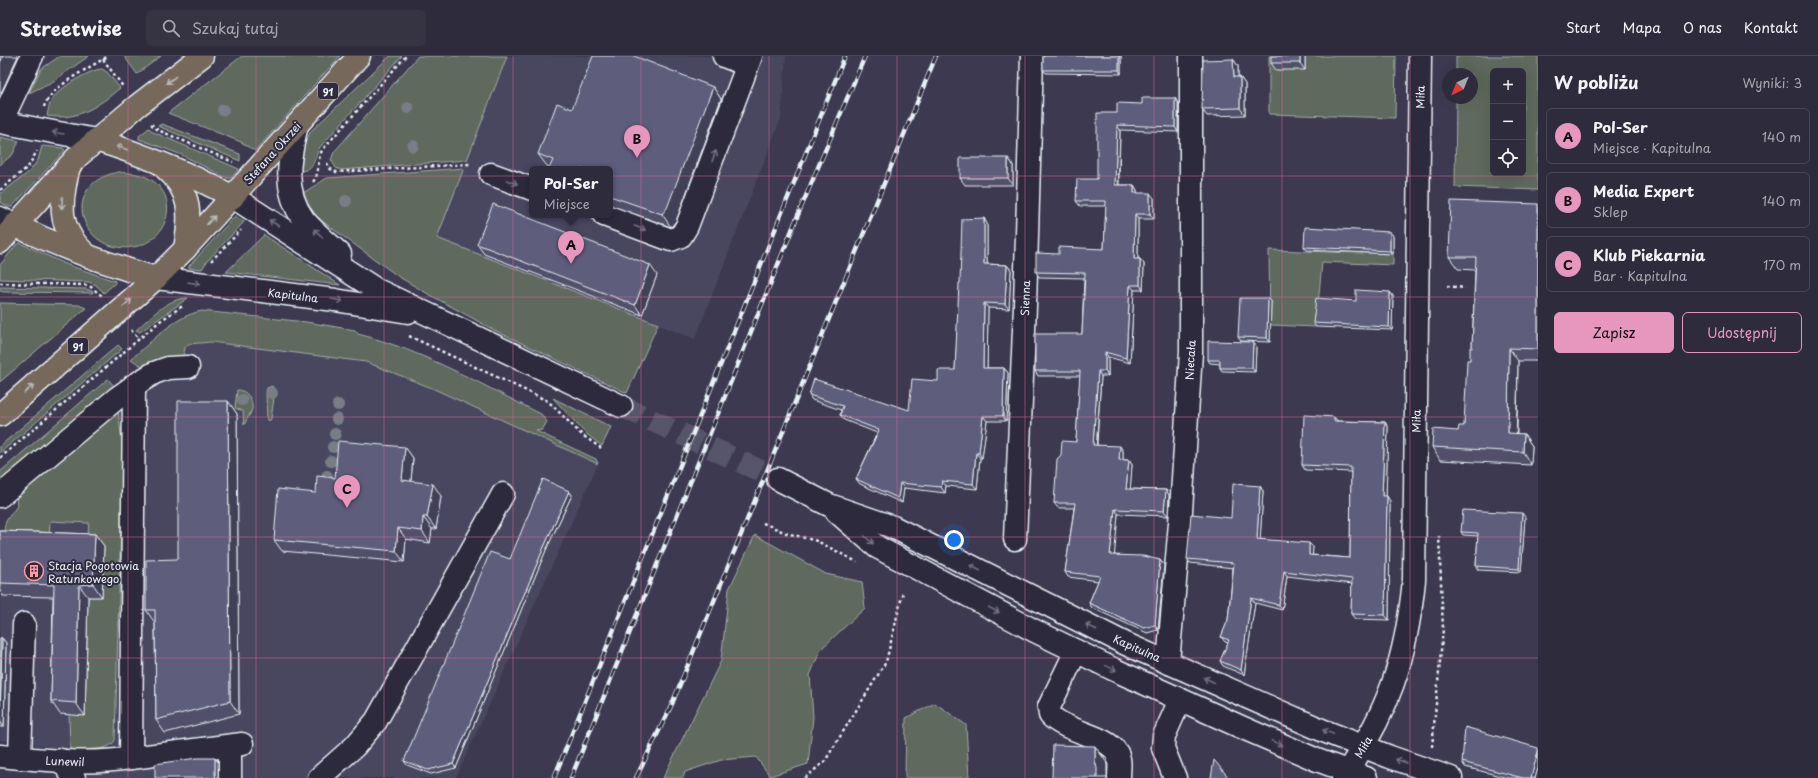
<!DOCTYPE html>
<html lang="pl">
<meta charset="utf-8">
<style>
:root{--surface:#2e2b3c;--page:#363343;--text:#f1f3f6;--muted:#a7a7af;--line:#494756;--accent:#e797bd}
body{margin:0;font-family:"Playpen Sans",sans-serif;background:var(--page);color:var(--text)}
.controls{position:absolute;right:12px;top:12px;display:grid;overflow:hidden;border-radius:6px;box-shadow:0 4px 16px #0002}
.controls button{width:36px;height:36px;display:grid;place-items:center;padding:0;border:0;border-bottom:1px solid var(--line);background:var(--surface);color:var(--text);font:20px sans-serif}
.compass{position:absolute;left:1442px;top:12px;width:36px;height:36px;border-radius:50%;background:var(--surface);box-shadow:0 4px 16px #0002;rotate:223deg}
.you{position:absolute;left:954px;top:484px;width:14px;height:14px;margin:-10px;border:3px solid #fff;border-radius:50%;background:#1a73e8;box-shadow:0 0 0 6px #1a73e833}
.badge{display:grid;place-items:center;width:26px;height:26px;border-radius:50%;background:var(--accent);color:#111;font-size:13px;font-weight:700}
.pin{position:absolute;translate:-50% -33px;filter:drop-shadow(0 1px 2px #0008)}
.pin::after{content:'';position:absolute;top:21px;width:14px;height:12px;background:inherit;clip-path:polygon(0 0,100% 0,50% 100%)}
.popup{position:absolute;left:529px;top:110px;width:84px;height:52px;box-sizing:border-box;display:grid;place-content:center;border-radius:6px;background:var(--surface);filter:drop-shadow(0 1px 3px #0005);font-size:13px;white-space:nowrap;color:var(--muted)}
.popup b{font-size:15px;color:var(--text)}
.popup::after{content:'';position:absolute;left:50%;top:100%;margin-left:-8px;border:8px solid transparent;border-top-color:var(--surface)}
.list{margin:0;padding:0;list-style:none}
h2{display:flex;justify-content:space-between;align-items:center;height:52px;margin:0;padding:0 16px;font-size:17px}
h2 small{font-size:13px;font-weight:400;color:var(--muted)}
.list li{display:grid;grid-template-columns:26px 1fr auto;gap:12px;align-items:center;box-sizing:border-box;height:56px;margin:0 8px 8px;padding:0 8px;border:1px solid var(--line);border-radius:6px}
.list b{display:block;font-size:15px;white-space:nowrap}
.list p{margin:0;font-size:13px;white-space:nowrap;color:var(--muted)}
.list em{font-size:13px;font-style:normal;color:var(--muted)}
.actions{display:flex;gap:8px;padding:12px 16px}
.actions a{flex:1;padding:9px 0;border:1px solid var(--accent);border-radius:6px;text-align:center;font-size:14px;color:var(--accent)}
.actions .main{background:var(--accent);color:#111}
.icon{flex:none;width:22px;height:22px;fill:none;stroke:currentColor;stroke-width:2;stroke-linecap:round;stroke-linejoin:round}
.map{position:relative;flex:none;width:1538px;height:722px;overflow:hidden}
header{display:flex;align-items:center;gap:24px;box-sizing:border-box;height:56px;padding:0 20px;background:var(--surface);border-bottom:1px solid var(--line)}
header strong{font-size:19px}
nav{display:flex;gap:22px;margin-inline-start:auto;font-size:14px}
.search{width:280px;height:36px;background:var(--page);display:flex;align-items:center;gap:10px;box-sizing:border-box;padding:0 14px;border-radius:6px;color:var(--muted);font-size:15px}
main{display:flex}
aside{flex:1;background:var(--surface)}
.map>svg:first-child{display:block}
.built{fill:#4a4760;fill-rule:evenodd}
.green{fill:#5f695d;stroke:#a4adaa;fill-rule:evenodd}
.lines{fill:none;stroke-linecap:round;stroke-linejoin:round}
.minor-tunnel{stroke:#575569;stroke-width:22;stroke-dasharray:22 11;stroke-linecap:butt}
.minor-casing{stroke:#e8f1f8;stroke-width:25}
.major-casing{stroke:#e8f1f8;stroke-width:25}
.path{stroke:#e8f1f8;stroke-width:2.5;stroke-dasharray:3 3;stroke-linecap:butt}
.minor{stroke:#2f2a3d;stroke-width:22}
.major{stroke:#76695c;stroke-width:22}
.rail-casing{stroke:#e8f1f8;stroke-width:4.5}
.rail{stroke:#2f2a3d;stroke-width:3;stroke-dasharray:9;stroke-linecap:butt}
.tree{fill:#797d86}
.wall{fill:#51506a;stroke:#e8f1f8}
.shaded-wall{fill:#424156;stroke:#e8f1f8}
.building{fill:#5e5d7b;stroke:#e8f1f8}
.oneway{stroke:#babbba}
.oneway2{stroke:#70707e}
.grid{fill:none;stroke:#cf6492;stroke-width:1;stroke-opacity:0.55}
.labels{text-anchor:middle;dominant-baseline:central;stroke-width:4;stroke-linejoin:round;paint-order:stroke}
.shield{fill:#2f2a3d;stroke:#b0b5c0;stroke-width:1}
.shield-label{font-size:10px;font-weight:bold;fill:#e8f1f8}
.street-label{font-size:11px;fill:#e8f1f8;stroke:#2f2a3d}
.poi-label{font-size:11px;fill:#e8f1f8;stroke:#2f2a3d;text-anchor:start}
</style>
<header>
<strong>Streetwise</strong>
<div class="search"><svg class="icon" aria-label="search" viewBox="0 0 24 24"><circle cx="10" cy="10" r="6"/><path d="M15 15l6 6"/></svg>Szukaj tutaj</div>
<nav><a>Start</a><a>Mapa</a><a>O nas</a><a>Kontakt</a></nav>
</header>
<main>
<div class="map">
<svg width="1538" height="722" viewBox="0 0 1538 722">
<rect width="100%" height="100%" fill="#3d3950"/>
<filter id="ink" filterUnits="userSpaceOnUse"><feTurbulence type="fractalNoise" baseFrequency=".025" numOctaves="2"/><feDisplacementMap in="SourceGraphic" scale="8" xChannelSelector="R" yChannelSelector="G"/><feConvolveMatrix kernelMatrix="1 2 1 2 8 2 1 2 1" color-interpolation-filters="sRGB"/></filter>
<g filter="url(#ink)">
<g class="built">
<path d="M507 0H786L781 62 695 283 436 182ZM532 113H610V159H532Z"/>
<path d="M211 286 368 306 432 332 598 408 456 722H71L70 694 0 684V484L49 483 50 465 89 466 104 490 96 692 123 396 115 332 140 309 145 310 185 292 188 288Z"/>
</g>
<g class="green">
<path d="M60 0H89L52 26 29 37 41 13Z"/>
<path d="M124 0H161L137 18Z"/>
<path d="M242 0H340L255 95 241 86 168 57Z"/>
<path d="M390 0H402L320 91C314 102 315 115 299 115L302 93 311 75Z"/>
<path d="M418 0H507L467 104 341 114 336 112 331 104 334 96Z"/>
<path d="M1269 0H1396L1395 62 1269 58Z"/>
<path d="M1456 0H1538V134L1455 131 1456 42H1472V18H1456ZM1493 15H1523V117H1493Z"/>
<path d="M102 13 107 16 120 32C97 51 78 65 47 60 48 54 49 48 53 42 60 32 90 13 102 13Z"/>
<path d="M162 68 240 98V105L158 70Z"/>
<path d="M149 72 153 76 239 113 231 122H227L182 99 139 83V80Z"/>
<path d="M0 81 19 85 13 98 0 109Z"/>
<path d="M42 90 63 92 65 94 12 151H9L0 146V138L29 116 38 104Z"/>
<path d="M464 112 437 182 658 268 627 337 494 274 430 239 399 221 322 165 312 155 303 137 327 122Z"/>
<path d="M119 116C128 117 138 117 146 121 180 136 171 181 138 190 81 204 56 127 119 116Z"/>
<path d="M235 160 244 166 208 204 202 213 189 212V210Z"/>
<path d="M264 179 340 229 226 216Z"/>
<path d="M20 187 68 209 115 225V227L104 237 96 229 89 226 0 223V209L17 188Z"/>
<path d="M1269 194 1393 198V209L1322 206 1316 271 1270 269Z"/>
<path d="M0 231 86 233 92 235 93 237 4 236 0 235Z"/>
<path d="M188 242 140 276 136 274C151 261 167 242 188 242Z"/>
<path d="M0 247 79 249 86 252 0 326Z"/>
<path d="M202 255 306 266 355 274 358 278C422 294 482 329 541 358L547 366 542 374 536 375 596 403 598 408 432 332 366 306 211 286 188 288 185 292 182 304 145 310 140 309 131 303C153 285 174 260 202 255Z"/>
<path d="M118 289 122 293 0 397V390Z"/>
<path d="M108 323 114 330 115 334 6 426 0 420V416Z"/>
<path d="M272 330 275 334 271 363 269 365 267 362 266 336 267 332Z"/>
<path d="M237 334C247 334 253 344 252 353 251 358 246 364 244 369L243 355 235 352Z"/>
<path d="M553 342 611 371 602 390 584 376Z"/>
<path d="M118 353 123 396 115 684C109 697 82 693 70 694L69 658 88 541H102L87 490 89 467 50 465 49 483H4C4 462 6 466 17 450L16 439Z"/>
<path d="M755 479 826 518 862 526 865 552 821 593 810 619 813 661 808 708 770 720 756 701 721 704 685 716 683 722H663L721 605 729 533Z"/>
<path d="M935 647 966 669 969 722H905L906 662Z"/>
</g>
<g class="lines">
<path class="minor-tunnel" d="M621 350 778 423"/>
<g class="minor-casing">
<g id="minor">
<path d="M724 0 747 9"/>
<path d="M0 66 96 84"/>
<path d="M1 66 32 0"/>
<path d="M297 69C289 102 282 134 304 164 314 176 328 187 340 198"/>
<path d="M491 118 532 133"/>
<path d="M233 141 377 234 621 350"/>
<path d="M604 159 671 184 681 180 687 170 751 0"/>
<path d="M0 162 14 169"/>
<path d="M156 222 335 244 408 256"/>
<path d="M134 329 131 702 242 688"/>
<path d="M778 423 829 449 893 471 1126 588 1324 675 1390 701 1451 722"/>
<path d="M0 440 117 342 141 325 154 317 168 312 188 311"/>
<path d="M837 456 877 491 1033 574 1115 614 1241 671 1317 704 1366 722"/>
<path d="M1015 483 1025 250 1032 0"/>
<path d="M1076 595 1049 651 1050 659C1065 676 1107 679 1117 697 1121 704 1119 714 1119 722"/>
<path d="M1168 607 1181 455 1191 296V0"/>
<path d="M230 690V722"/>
<path d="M0 700C43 704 88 709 131 702"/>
<path d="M20 702 24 568"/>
<path d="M61 704 74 722"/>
<path d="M319 722 355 690 376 665 503 438"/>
<path d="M1175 722 1163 692 1164 680 1180 644"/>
<path d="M1343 722C1389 655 1406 604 1414 524L1420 0"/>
</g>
</g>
<g class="major-casing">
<g id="major">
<path d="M96 84C144 99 189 117 233 141"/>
<path d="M69 110C60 147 56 173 88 200"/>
<path d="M164 111C192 135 191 159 185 193"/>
<path d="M14 169C60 191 106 208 156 222"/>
<path d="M0 186 78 100 137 50 202 0"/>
<path d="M0 359 156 222 185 193 359 0"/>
</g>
</g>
<g class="path">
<path d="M103 3 124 32"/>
<path d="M44 51C50 30 90 12 108 0"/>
<path d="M151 68 158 74 233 106"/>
<path d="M327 107 329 112 336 116 470 108"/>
<path d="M313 126C321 116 316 103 323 93L406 0"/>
<path d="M0 134 28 111 37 95"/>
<path d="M211 205 241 174"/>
<path d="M0 227 85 229 91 231 102 240"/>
<path d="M1447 230 1465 232"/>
<path d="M131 274 139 283"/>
<path d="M409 280 548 345 582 379 601 392"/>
<path d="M0 402 160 265 184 249"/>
<path d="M763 467 786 477 817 485 857 506"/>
<path d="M1432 691 1443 573 1439 480"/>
<path d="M805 722 825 705 886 606 903 536"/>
</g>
<use href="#minor" class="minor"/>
<use href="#major" class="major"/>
<g class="rail-casing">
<g id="rail">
<path d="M554 722 845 0"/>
<path d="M571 722 800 154 865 0"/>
<path d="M636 722 672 648 936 0"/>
</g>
</g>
<use href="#rail" class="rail"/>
</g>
<g class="tree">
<circle cx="408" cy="52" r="6"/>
<circle cx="223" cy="54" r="6"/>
<circle cx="413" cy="90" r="6"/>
<circle cx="346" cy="145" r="6"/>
<circle cx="272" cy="337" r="6"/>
<circle cx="242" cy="344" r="6"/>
<circle cx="338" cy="349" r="6"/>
<circle cx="337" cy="363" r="6"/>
<circle cx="335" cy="378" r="6"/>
<circle cx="333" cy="391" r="6"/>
<circle cx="331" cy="405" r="6"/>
<circle cx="327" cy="420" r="6"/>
</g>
<g class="wall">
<path d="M1043 0H1121V18L1046 17 1043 14Z"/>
<path d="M1305 0V14H1276L1271 7Z"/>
<path d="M1233 3 1238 10V21H1240L1245 28V59L1207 60 1202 53Z"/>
<path d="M713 31 721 43 676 165 671 171 610 149V113L550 112 547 110 538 98 572 53Z"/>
<path d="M1175 42 1178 47V76L1120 74 1119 129H1134L1137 134V137L1154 142V163H1138V203H1140L1144 208 1143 234H1134L1130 307 1108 301V320H1101L1097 389 1123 395V404H1129L1132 409 1130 433 1166 434 1169 439 1168 460 1118 458 1114 499 1160 504 1164 509 1158 574 1147 577 1092 552 1089 547 1098 525 1068 521 1065 516 1074 452H1058L1054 447 1076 386 1080 320H1038L1035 315 1082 278 1084 222 1039 221 1036 216 1059 198 1104 193 1106 150H1080L1076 145 1097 123 1117 57 1142 48Z"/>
<path d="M1013 109V129H965L960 122Z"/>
<path d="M1538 148V305H1518L1517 378H1524L1532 390 1531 409 1440 404 1432 391 1458 375 1464 370 1470 304 1472 292 1475 214 1458 213 1449 201Z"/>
<path d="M984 162 987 168V208L1007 209 1011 214 1009 253 988 252 987 312H1004L1008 317 1006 365H987L982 402H980L977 433 946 430 945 437 904 432 902 447 860 428 856 423 877 377 844 364 840 359 841 354 812 344 809 339 909 354 938 325 955 314 960 227Z"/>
<path d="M1390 176 1393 180V198L1307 194 1304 191Z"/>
<path d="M477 188 657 219 642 259 484 198Z"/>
<path d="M1390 236 1393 240 1392 274 1316 271 1313 267 1356 245Z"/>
<path d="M1271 245 1270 286 1241 285 1238 281Z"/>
<path d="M1253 286 1256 290 1255 316 1222 315 1220 312V308L1210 307 1208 304Z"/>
<path d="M228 345 237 358 239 658 165 677 156 664 155 567 146 554 178 503Z"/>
<path d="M1334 361 1337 365 1385 366 1388 371 1386 440 1390 445 1389 564 1355 563 1351 558 1352 528 1287 520 1282 554 1255 547 1244 619 1223 610 1220 605 1228 587 1225 586 1221 581 1228 564 1233 512 1190 507 1187 503 1231 462 1260 430 1263 435 1260 483 1313 491 1312 499 1350 502 1351 416 1305 414 1302 409Z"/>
<path d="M405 391 413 402 411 425 441 440 436 473H432L430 487 406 483 404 506 282 495 274 484 316 437 335 422Z"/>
<path d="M569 435 572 439 546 494 456 712 431 718 407 709 404 705 510 503Z"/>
<path d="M1525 461 1521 516 1478 514 1476 510 1478 480 1463 479 1461 476Z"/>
<path d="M0 475 95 478 104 490 102 541H88L85 660 60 658 51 645 53 541 3 540 0 535Z"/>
<path d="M0 582H2L6 587 4 671H0Z"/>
<path d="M1462 706 1538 712 1535 722H1508L1465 711Z"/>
</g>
<g class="shaded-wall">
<path d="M3 0H18L1 37 0 36V7Z"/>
<path d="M1119 0H1121V18L1119 14Z"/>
<path d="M1300 0H1305V14L1300 7Z"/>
<path d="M1233 3 1238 10V28L1234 21Z"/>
<path d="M1240 21 1245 28V59L1240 52Z"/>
<path d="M713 31 721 43 676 165 671 171 662 158Z"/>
<path d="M1175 42 1178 47V76L1175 71Z"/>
<path d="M1117 69 1120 74 1118 134 1115 129Z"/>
<path d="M1008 102 1013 109V129L1008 122Z"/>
<path d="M1134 129 1137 134V142L1134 137Z"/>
<path d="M1150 137 1154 142V163L1150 158Z"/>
<path d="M1135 158 1138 163V208L1134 203Z"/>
<path d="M984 162 987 168V213L984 208Z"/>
<path d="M1390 176 1393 180V198L1390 195Z"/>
<path d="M1140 203 1144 208 1143 234 1140 229Z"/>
<path d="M650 209 657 219 642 259 635 249Z"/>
<path d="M1007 209 1011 214 1009 253 1005 248Z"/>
<path d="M1130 229 1134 234 1130 307 1126 302Z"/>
<path d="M1390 236 1393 240 1392 274 1389 271Z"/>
<path d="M1268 242 1271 245 1270 286 1267 282Z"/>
<path d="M984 247 988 252 987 317 983 312Z"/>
<path d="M1253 286 1256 290 1255 316 1252 312Z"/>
<path d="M1509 292 1518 305 1516 390 1508 377Z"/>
<path d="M1105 296 1108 301V320L1105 315Z"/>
<path d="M1004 312 1008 317 1006 365 1003 360Z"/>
<path d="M1098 315 1101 320 1096 394 1093 389Z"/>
<path d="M228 345 237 358 239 658 230 645Z"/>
<path d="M983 360 987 365 982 402 979 397Z"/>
<path d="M1334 361 1338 365H1334Z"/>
<path d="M1385 366 1388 371 1386 445 1382 440Z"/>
<path d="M1524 378 1532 390 1531 409 1523 396Z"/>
<path d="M1120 390 1123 395V409L1119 404Z"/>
<path d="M405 391 413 402 410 435 402 424Z"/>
<path d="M976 397 980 402 977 433 973 428Z"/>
<path d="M1129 404 1132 409 1130 438 1126 433Z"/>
<path d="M942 425 946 430 945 437 941 431Z"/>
<path d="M900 427 904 432 902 447 898 442Z"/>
<path d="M433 428 441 440 436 473 427 461Z"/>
<path d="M1260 430 1263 435 1260 487 1257 483Z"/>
<path d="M1166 434 1169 439 1168 460 1164 455Z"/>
<path d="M569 435 572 439 546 494 456 712 453 708 544 491Z"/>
<path d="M1387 440 1390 445 1389 564 1385 559Z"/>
<path d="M1115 453 1118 458 1114 504 1110 499Z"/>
<path d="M1522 457 1525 461 1521 516 1519 513Z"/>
<path d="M423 461 432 473 430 487 422 475Z"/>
<path d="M398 472 406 483 404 506 396 495Z"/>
<path d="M95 478 104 490 102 541 93 528Z"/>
<path d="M1309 487 1313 491 1312 504 1309 499Z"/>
<path d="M1160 504 1164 509 1158 574 1155 569Z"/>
<path d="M1284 515 1287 520 1282 554 1279 549Z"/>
<path d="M79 529 88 541 85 660 76 647Z"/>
<path d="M1251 542 1255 547 1244 619 1241 614Z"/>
<path d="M2 582 6 587 4 671 0 665Z"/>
<path d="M1095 690 1107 707V722H1097L1095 705Z"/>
<path d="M1538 695V712L1535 722H1531Z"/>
<path d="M215 702 218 706V722H216L215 719Z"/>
</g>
<g class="building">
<path d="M0 0H3L0 7Z"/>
<path d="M593 0H634L713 31 667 152 662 158 610 140V113H549L553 104 538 98 557 47 572 53Z"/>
<rect x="1043" y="0" width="76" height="14"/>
<rect x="1271" y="0" width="29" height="7"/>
<path d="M1233 3 1234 21H1240V52L1202 53 1203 4Z"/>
<path d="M1142 42H1175V71L1117 69 1115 129H1134V137H1150V158H1135L1134 203H1140V229H1130L1126 302 1105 296V315H1098L1093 389 1120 390 1119 404H1129L1126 433 1166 434 1164 455 1115 453 1110 499 1143 500 1160 504 1155 569 1144 572 1089 547 1100 520 1065 516 1075 447H1054L1057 403 1061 399 1062 385 1076 386 1080 315H1035V278H1082L1085 217 1036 216V197L1059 198V191L1104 193 1106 145H1076L1077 123H1097V57H1117V47L1142 48Z"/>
<rect x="960" y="102" width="48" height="20"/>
<path d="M1451 145 1538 148V293L1509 292 1508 377 1524 378 1523 396 1432 391 1433 373 1458 375 1459 370H1464L1467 304H1470V292H1472L1476 201H1449Z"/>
<path d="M493 148 650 209 635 249 477 188Z"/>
<path d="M984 162V208L1007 209 1005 248 984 247 983 312H1004L1003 360H983L979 397H976L973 428 942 425 941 431 900 427 898 442 856 423 879 374 840 359 843 350 809 339 814 323 909 354 912 323 938 325V314H955L959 227H960L962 163Z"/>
<path d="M1305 171 1390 176V195L1304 191Z"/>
<path d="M1356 234 1390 236 1389 271 1313 267 1316 242 1356 245Z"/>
<path d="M1240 242H1268L1267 282 1238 281Z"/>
<path d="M1208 285 1253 286 1252 312H1220V304H1208Z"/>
<path d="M178 345H228L230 645 156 664 155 554H146V504L178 503Z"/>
<path d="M1304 359 1334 361V365L1385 366 1382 440H1387L1385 559 1351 558 1352 523 1284 515 1279 549 1251 542 1241 614 1220 605 1229 584 1221 581 1228 564 1234 507 1187 503 1191 458 1231 462 1233 428 1260 430 1257 483 1309 487V499L1350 502 1351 411 1302 409Z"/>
<path d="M338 385 405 391 402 424 433 428 427 461H423L422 475 398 472 396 495 274 484 278 433 316 437 317 420 335 422Z"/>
<path d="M543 423 569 435 544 491 453 708 428 714 404 705 490 496 510 503Z"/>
<path d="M1463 454 1522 457 1519 513 1476 510 1478 477 1461 476Z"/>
<path d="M0 475 95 478 93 528 79 529 76 647 51 645 54 529 0 527Z"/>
<path d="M0 582H2L0 665Z"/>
<path d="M1465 671 1538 692V695L1531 722H1523L1462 706Z"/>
<path d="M1053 689 1095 690V705L1097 712V722H1052Z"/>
<path d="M197 702H215V719L216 722H155V708Z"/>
<path d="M1214 704 1229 722H1211Z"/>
</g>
<defs><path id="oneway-shaft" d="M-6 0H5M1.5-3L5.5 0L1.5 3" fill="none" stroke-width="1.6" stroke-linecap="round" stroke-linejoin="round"/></defs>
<g class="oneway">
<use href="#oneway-shaft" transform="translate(171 24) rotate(143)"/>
<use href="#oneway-shaft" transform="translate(122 92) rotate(-162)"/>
<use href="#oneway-shaft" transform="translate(62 147) rotate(93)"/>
<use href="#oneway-shaft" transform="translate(211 164) rotate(-47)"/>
<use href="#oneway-shaft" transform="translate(127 247) rotate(-42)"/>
<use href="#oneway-shaft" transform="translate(29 333) rotate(-41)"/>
</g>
<g class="oneway2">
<use href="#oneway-shaft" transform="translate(58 77) rotate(-171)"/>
<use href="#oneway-shaft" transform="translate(714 100) rotate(-70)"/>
<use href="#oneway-shaft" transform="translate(512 126) rotate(20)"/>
<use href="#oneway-shaft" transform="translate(274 167) rotate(-147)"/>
<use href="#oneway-shaft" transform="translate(640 172) rotate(20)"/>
<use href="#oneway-shaft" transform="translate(318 177) rotate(-136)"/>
<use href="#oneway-shaft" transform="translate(194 227) rotate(8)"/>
<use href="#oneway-shaft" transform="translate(337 244) rotate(10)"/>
<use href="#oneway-shaft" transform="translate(869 484) rotate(42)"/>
<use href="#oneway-shaft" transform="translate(975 512) rotate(-153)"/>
<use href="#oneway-shaft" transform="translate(994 554) rotate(27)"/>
<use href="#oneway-shaft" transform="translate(1091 571) rotate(-153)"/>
<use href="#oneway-shaft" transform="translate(1111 612) rotate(26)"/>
<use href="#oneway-shaft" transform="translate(1209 624) rotate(-156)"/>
<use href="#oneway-shaft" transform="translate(1328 676) rotate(-158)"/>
<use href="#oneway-shaft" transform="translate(1277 687) rotate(23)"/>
<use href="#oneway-shaft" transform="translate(1401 705) rotate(-161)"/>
</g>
</g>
<path class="grid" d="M128 0V722M256 0V722M384 0V722M513 0V722M641 0V722M769 0V722M897 0V722M1025 0V722M1154 0V722M1282 0V722M1410 0V722M0 120H1538M0 241H1538M0 361H1538M0 481H1538M0 602H1538"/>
<defs>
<g id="building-ring" transform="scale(1)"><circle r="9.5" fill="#2f2a3d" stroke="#ff9aa2" stroke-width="1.5"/><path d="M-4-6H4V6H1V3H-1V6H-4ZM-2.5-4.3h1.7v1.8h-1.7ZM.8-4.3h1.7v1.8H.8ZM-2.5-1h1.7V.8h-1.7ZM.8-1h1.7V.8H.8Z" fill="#ff9aa2"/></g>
</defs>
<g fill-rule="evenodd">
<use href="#building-ring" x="34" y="515"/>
</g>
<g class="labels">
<g class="shield">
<rect x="318" y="27" width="20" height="16" rx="3"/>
<rect x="68" y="282" width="20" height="16" rx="3"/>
</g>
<g class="shield-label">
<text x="328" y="35">91</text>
<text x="78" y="290">91</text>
</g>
<g class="street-label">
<text transform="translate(1420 41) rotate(-89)">Miła</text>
<text transform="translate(272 97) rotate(-48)">Stefana Okrzei</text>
<text transform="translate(293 239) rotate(7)">Kapitulna</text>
<text transform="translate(1025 242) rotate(-88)">Sienna</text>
<text transform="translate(1190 304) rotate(-87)">Niecała</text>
<text transform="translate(1416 365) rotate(-89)">Miła</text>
<text transform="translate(1137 592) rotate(24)">Kapitulna</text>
<text transform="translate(1363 691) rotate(-59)">Miła</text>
<text transform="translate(65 705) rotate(2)">Lunewil</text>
</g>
<g class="poi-label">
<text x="48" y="509">Stacja Pogotowia<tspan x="48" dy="13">Ratunkowego</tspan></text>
</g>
</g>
</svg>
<div class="controls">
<button>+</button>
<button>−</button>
<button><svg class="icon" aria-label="locate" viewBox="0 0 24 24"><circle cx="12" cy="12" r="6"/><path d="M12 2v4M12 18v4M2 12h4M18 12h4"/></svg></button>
</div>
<svg class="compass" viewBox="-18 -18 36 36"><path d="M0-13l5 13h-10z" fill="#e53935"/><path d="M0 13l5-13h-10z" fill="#a7a7af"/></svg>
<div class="you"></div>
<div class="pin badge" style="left:571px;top:208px">A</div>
<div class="popup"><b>Pol-Ser</b>Miejsce</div>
<div class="pin badge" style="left:637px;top:102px">B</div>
<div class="pin badge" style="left:347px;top:452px">C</div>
</div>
<aside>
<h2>W pobliżu<small>Wyniki: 3</small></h2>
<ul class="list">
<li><span class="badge">A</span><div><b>Pol-Ser</b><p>Miejsce · Kapitulna</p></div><em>140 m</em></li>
<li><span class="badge">B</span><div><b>Media Expert</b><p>Sklep</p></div><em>140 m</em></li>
<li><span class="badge">C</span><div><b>Klub Piekarnia</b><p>Bar · Kapitulna</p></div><em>170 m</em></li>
</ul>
<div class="actions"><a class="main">Zapisz</a><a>Udostępnij</a></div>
</aside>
</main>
